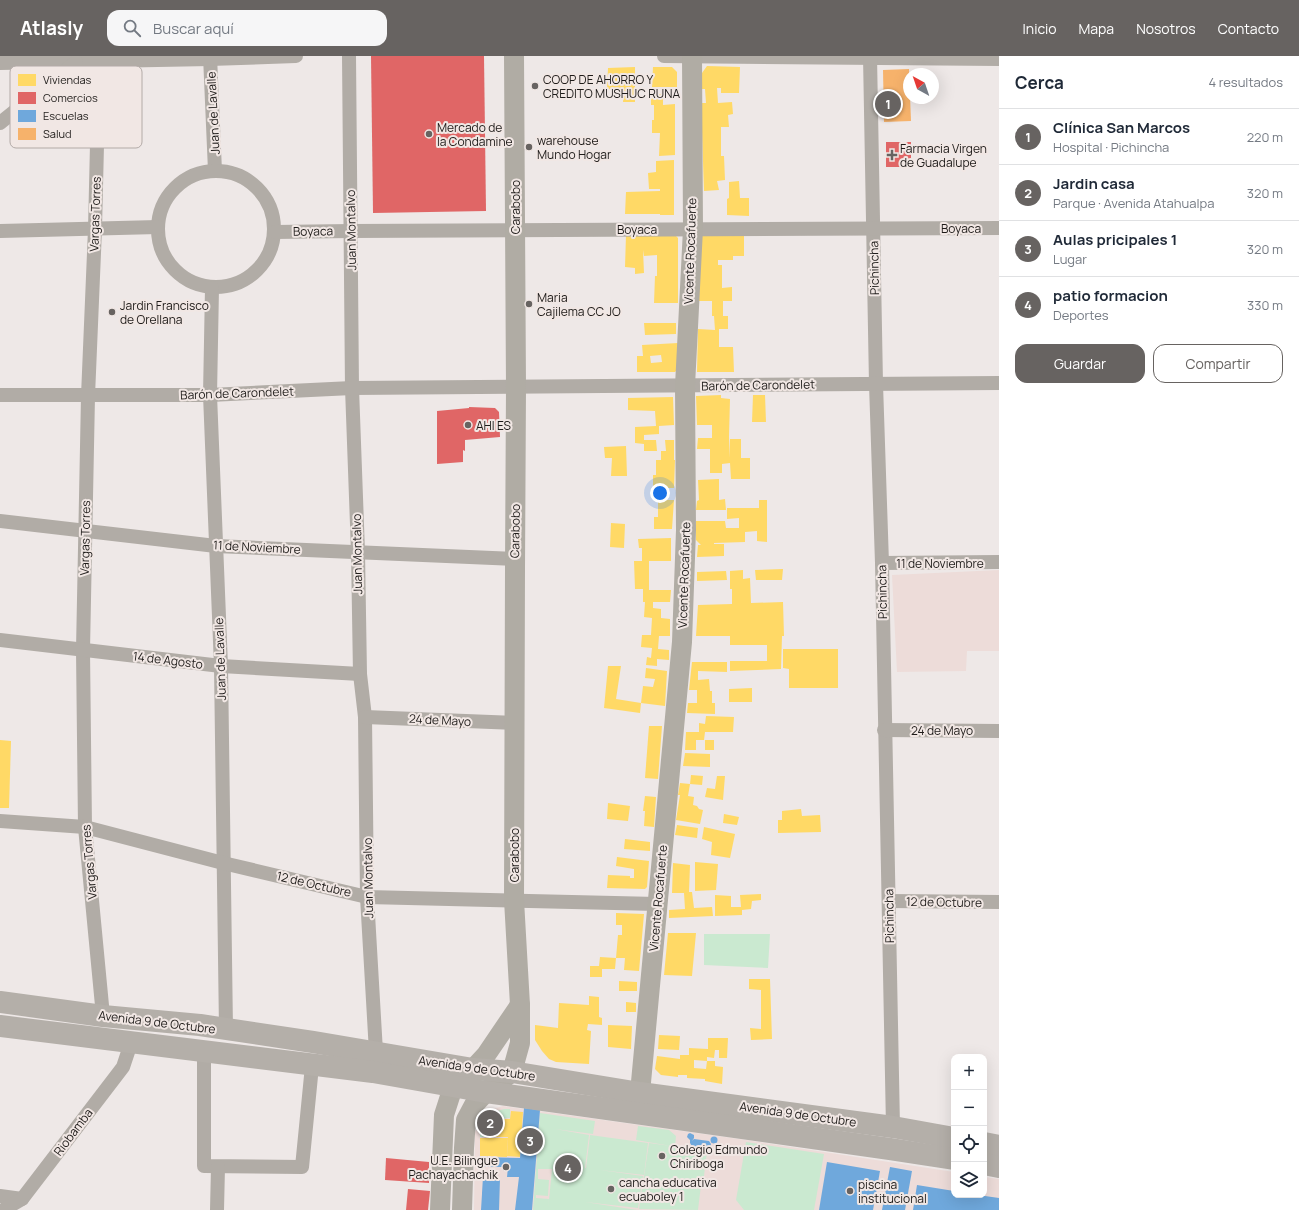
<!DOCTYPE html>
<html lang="es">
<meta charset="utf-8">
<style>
:root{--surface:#fff;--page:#f6f6f7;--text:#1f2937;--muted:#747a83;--line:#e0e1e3;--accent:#676361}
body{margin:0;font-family:Manrope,sans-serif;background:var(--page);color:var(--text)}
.controls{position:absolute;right:12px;bottom:12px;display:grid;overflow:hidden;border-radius:8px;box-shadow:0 4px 16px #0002}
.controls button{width:36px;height:36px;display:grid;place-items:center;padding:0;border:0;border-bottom:1px solid var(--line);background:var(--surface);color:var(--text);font:20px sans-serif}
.compass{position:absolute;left:903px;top:12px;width:36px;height:36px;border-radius:50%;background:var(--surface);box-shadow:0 4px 16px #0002;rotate:320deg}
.you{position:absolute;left:660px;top:437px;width:14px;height:14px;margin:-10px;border:3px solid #fff;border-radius:50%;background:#1a73e8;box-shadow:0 0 0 6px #1a73e833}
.badge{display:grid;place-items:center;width:26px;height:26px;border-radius:50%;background:var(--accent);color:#fff;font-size:13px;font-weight:700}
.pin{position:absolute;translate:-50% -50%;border:2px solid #fff;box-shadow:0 1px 4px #0006}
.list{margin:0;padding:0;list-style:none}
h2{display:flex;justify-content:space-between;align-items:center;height:52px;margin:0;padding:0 16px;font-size:17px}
h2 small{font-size:13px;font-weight:400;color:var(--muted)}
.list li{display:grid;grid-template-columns:26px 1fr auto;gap:12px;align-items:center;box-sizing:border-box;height:56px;padding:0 16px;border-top:1px solid var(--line)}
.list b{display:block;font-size:15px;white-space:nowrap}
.list p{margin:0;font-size:13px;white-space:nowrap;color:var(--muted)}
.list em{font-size:13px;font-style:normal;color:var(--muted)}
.actions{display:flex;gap:8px;padding:12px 16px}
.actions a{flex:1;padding:9px 0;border:1px solid var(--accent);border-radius:12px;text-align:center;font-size:14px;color:var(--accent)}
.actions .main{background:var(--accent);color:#fff}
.icon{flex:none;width:22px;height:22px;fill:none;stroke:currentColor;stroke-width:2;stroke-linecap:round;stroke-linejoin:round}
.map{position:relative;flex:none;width:999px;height:1154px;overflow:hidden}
header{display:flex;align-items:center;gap:24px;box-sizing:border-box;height:56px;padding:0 20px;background:var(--accent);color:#fff}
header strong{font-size:19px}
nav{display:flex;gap:22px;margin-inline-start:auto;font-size:14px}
.search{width:280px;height:36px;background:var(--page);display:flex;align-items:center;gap:10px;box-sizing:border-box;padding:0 14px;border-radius:12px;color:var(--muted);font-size:15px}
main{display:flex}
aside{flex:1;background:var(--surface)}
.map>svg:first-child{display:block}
.education{fill:#eddcd9}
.green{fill:#cae9d0}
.homes{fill:#ffd966;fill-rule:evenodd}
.shops{fill:#e06666}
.schools{fill:#6fa8dc}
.health{fill:#f6b26b}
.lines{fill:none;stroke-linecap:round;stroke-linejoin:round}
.minor{stroke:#b1aca6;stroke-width:14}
.secondary{stroke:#b0aca4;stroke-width:20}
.primary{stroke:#b4afa9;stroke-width:22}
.poi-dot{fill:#676361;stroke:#f1e7e4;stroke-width:1.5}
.labels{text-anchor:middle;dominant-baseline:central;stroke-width:4;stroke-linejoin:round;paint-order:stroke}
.poi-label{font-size:12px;fill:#1e1b19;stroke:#f1e7e4;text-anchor:start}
.street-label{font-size:12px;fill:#1e1b19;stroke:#f1e7e4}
.key{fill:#f1e7e4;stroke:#b2aaa7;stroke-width:1}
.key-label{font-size:11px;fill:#1e1b19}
</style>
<header>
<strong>Atlasly</strong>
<div class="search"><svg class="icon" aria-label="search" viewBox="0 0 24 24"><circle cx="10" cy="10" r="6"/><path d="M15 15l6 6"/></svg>Buscar aquí</div>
<nav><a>Inicio</a><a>Mapa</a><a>Nosotros</a><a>Contacto</a></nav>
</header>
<main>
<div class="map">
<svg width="999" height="1154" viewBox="0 0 999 1154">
<rect width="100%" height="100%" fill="#eee8e7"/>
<g class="education">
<path d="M999 514V595H967L966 615 897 616 892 519Z"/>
<path d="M503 1050 746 1084 954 1116V1139H984V1121L999 1123V1154H474L475 1076 485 1059 493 1053Z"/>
</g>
<g class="green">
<path d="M704 878H770L768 912 704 909Z"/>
<path d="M504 1053H510V1062C496 1062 492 1068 493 1081H480C480 1067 491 1056 504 1053Z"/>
<path d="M540 1057 595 1065 593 1078 555 1073 589 1079 585 1112H586L590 1079 648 1087 644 1119 600 1114 643 1120 638 1152 585 1146 637 1154H548L552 1113H538V1123L549 1124 548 1140 536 1139V1142L549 1143 548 1154H533Z"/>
<path d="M638 1070 669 1074 676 1080 675 1091 707 1095 703 1128 659 1122 701 1129 698 1154 639 1153 649 1087 671 1090 636 1084Z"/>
<path d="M746 1086 824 1098 814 1154H744L736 1144Z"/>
</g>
<g class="homes">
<path d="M707 10 740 11 739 37H721V32H717L718 47 732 46 733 58 728 59 729 71H721V100H724L725 124 717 125 719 134 704 135 701 47H706L705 33H702V17Z"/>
<path d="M635 11V46H623L624 34 607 33 608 12Z"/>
<path d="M653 11H672L677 16V31H652Z"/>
<path d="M651 38H663V49L675 48V99L659 100 660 77H652V64H654V49H651Z"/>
<path d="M674 104V159H660V158H625L626 136 660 135V133H649L648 117 656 116V105Z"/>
<path d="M739 125 740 142H749V160L727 159V143L729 142V126Z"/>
<path d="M744 177V200H733V204H718V209H722V232L732 231V245H723V260H728V273H719V291H733L734 316H697L698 273 715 274 714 260H712V245H698L702 179Z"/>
<path d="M674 178 678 182V247H654L655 220H657V199L644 200 643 194 644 217 635 218V212L625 211 626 179Z"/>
<path d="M644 267H676V278L645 279Z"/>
<path d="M678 287 679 312 675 316H637V300H643L642 289ZM661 299 662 306 651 307 650 300Z"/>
<path d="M721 339V342L730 343 729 381 730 402V383H741V402H750V423H731L730 407 722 408V417H710V393H697L698 382H712V369H697L696 340Z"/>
<path d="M753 339H765L766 366H752Z"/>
<path d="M673 341 674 369 659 370V378L644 379V384H656L657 395H644V388L635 387V371L656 370 655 355 628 354V342Z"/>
<path d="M665 384H674V404H675L674 432H653V419H656V404H661V395H666Z"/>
<path d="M626 390 627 420H611L612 402H605L604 391Z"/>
<path d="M719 423V444L725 443 726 454H696L697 445 699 444 698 424Z"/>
<path d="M658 444H674L672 473H654V461H658Z"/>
<path d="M759 444H767V486L757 485V475L745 476V486L714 487V488H724V500L697 501 698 489H701L696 484V465H725L726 472H739V462L727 463V452H759Z"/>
<path d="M611 467 625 468 624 492 610 491Z"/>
<path d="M671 482V505H649V534H671L670 546H653V552L661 553V562L670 563V580H659L658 593 669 594V604L657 603V610L646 609 647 601 651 602 652 592 641 591 642 579H651L652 562 644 561 645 546H643V533H635L634 505H642V492H639L638 483Z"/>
<path d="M783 513 782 524H756L755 514Z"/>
<path d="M743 514V523L750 522 751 547 783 546 784 580H782L781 613 730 615V605H767V589H730V580H696L698 549 732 548V533H730V515Z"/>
<path d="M726 515 727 524 697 525V516Z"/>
<path d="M783 593H838V632H789V613L783 612Z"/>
<path d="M692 606H727V616L698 615V624L709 623 710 635H712V647H715V658L687 657 688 647H697V634H689Z"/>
<path d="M608 610H621L616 643 641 647 640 657 604 652Z"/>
<path d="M646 612 667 615 665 650 641 647 643 630 653 631 655 623 645 622Z"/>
<path d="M752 632V646H729V633Z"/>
<path d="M706 660 734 661 733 676H705L704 684H696V694H685L686 676H699V667L705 668Z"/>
<path d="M649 670H662L658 723 645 722Z"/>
<path d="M0 684 11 685 9 752H0Z"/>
<rect x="705" y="684" width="9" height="10"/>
<path d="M685 697 710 698V711L683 710Z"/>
<path d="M691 719 703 720 702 729 690 728Z"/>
<path d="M717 720H725L723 744 705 741 707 732 715 733Z"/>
<path d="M680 727 690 728 688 740 694 741 693 749 697 750 699 753 703 754 700 768 676 764 680 739H678Z"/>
<path d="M645 740 656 741 654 771 644 770 645 755H643Z"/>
<path d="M608 747 630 750 628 765 607 763Z"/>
<path d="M801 753 802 760 820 759 821 776 778 777V764H782V755Z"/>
<path d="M724 758 739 761 737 769 723 767Z"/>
<path d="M677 769 698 772 697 782 675 779Z"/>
<path d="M704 771 735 778 730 802 711 799 712 786 702 783Z"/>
<path d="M625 783 650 786V795L624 793Z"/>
<path d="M617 801 649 805 647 831 645 833 607 832 608 819 630 820V822H634V813L616 810Z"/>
<path d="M695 806 718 808 716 834 695 835Z"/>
<path d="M673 807 690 809 689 836H692L694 852 712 851 713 860 669 862V854L685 853 684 837H672Z"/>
<path d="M761 838V844L752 845 751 853 742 854V859L715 860V839L731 840V851H741L740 839Z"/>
<path d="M616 857 644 858 639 915 624 914 625 902H616L618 879H622V869H616Z"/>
<path d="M668 877H696L692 920 664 919Z"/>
<path d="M600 901 616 902 615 913H602V921H590V910H599Z"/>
<path d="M749 923H770L772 983 751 984 750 972 761 973V934L749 933Z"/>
<path d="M619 925 637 926V935H619Z"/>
<path d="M589 940 599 941V961L602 962V969L588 968 587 974 591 975 589 1008 556 1006 549 1003 542 995 535 984V969L558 972 559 947 589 949Z"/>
<path d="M626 946 636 947V956H626Z"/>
<path d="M608 969 632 970 631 993 608 991Z"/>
<path d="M659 979 680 980 679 994 658 993Z"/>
<path d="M708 982H728L727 1002H719V994H715L714 1002 707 1001V1005H715V1010L723 1011 722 1028 705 1025V1023L687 1022V1019H678V1021L661 1019 655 1013 657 1000 680 1003V999H689V992L708 993ZM694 1004 707 1005 706 1013 694 1012Z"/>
<path d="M511 1055 523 1056 520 1101 507 1100 508 1081H493L494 1070 502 1063H510Z"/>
<path d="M480 1082H508L507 1101 480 1100Z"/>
</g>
<g class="shops">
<path d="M371 0H484L486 155 373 157Z"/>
<rect x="886" y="86" width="25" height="25"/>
<path d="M469 351 495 352 499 356 500 381 465 384V395L463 394V406L437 408V355L469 352Z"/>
<path d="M386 1102 429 1106V1127L385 1124Z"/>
<path d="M408 1133 430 1135 428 1154H406Z"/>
</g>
<g class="schools">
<path d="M524 1052 540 1054 532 1154H515L519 1121H507L508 1111H476L477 1101 520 1102Z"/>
<path d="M690 1077 694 1079V1082L692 1085 694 1083 709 1085 711 1088 710 1091 702 1094 693 1092 690 1087V1084L687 1081 688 1078Z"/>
<circle cx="714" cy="1084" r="3.5"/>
<path d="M827 1106 880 1115 873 1154H819Z"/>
<path d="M890 1111 912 1115 905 1154H882Z"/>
<path d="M483 1121 500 1122 499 1154H481Z"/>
<path d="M917 1129 954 1135V1139H978L999 1142V1154H913Z"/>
</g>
<path class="health" d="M909 13 911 65 884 66 883 14Z"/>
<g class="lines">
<g class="minor">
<path d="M210 0 215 115"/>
<path d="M349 0 352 332 358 496 360 618 365 661 367 841 376 996"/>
<path d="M664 0 999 3"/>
<path d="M870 0 876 328 882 507 893 1071"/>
<path d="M99 4 95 173 88 340 83 594 85 771 103 960"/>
<path d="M0 7 210 3 296 0"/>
<path d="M0 67 76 6"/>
<circle cx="216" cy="173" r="58"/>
<path d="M0 175 158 171"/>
<path d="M275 176 351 175 999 172"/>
<path d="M212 232 210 339 221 610 226 974"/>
<path d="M0 339H210L352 332 999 327"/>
<path d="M0 465 216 490 515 503"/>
<path d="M882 507 999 506"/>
<path d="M0 584 221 610 360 618"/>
<path d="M365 661 515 667"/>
<path d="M884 674 999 675"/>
<path d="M0 765 85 771 223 807 367 841 657 848"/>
<path d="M889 845 999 846"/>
<path d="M204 995V1110L302 1111 312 1010"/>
<path d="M0 1140 22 1143"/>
<path d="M3 1154 22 1143 123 1011 131 987"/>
<path d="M217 1154 218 1111"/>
</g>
<g class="secondary">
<path d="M640 1037 682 586 686 474 685 330 693 173 692 0"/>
<path d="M440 1154 444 1059 453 1031 473 1013 486 999 520 949"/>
<path d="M462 1154 464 1092 466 1064 474 1049 486 1036 512 1016 520 987V949L514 844 515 513 516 331 514 0"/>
</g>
<g class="primary">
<path d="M0 946 103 960 200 969 313 986 473 1013 512 1016 640 1037 893 1071 954 1082"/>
<path d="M0 970 373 1016 486 1036 890 1093 954 1103"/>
<path d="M984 1087 999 1090"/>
<path d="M984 1108 999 1111"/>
</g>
</g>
<g class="poi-dot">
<circle cx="535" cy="30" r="4"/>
<circle cx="429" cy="78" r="4"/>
<circle cx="529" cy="91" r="4"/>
<path d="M890 93h4v4h4v4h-4v4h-4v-4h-4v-4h4z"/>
<circle cx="529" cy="248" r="4"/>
<circle cx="112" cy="256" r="4"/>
<circle cx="468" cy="369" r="4"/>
<circle cx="662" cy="1100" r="4"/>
<circle cx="506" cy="1111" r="4"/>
<circle cx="611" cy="1133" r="4"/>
<circle cx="850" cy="1135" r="4"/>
</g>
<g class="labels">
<g class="poi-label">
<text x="543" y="23">COOP DE AHORRO Y<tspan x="543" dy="14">CREDITO MUSHUC RUNA</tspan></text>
<text x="437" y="71">Mercado de<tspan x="437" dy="14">la Condamine</tspan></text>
<text x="537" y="84">warehouse<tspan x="537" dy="14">Mundo Hogar</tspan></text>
<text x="900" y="92">Farmacia Virgen<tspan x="900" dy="14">de Guadalupe</tspan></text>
<text x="537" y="241">Maria<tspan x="537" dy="14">Cajilema CC JO</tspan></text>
<text x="120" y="249">Jardin Francisco<tspan x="120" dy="14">de Orellana</tspan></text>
<text x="476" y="369">AHI ES</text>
<text x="670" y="1093">Colegio Edmundo<tspan x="670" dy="14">Chiriboga</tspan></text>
<text x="498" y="1104" text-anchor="end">U.E. Bilingue<tspan x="498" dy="14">Pachayachachik</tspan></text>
<text x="619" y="1126">cancha educativa<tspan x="619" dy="14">ecuaboley 1</tspan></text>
<text x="858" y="1128">piscina<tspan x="858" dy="14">institucional</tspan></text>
</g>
<g class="street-label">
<text transform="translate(213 57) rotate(-93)">Juan de Lavalle</text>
<text transform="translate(515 151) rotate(-90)">Carabobo</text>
<text transform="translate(95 158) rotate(-88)">Vargas Torres</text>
<text x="961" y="172">Boyaca</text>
<text x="637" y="173">Boyaca</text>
<text transform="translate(351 174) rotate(-91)">Juan Montalvo</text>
<text transform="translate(313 175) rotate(-1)">Boyaca</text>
<text transform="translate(690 195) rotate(-88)">Vicente Rocafuerte</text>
<text transform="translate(874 212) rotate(-91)">Pichincha</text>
<text transform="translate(758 329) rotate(-1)">Barón de Carondelet</text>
<text transform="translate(237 337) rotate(-2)">Barón de Carondelet</text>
<text transform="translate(515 475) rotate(-89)">Carabobo</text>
<text transform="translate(85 482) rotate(-89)">Vargas Torres</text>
<text transform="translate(257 491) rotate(3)">11 de Noviembre</text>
<text transform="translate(357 498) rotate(-91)">Juan Montalvo</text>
<text x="940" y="507">11 de Noviembre</text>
<text transform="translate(684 519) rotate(-88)">Vicente Rocafuerte</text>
<text transform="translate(882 536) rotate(-91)">Pichincha</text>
<text transform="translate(220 603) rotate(-92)">Juan de Lavalle</text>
<text transform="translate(168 604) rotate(7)">14 de Agosto</text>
<text transform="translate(440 664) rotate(3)">24 de Mayo</text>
<text x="942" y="674">24 de Mayo</text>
<text transform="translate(514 799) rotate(-90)">Carabobo</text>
<text transform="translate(89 806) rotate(-95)">Vargas Torres</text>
<text transform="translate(368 822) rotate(-91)">Juan Montalvo</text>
<text transform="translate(314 828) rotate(13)">12 de Octubre</text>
<text transform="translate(658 842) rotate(-85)">Vicente Rocafuerte</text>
<text transform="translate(944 846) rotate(1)">12 de Octubre</text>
<text transform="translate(889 860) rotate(-91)">Pichincha</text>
<text transform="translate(157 966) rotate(7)">Avenida 9 de Octubre</text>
<text transform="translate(477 1012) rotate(8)">Avenida 9 de Octubre</text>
<text transform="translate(798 1058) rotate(8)">Avenida 9 de Octubre</text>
<text transform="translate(73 1076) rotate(-53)">Riobamba</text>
</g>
</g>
<rect x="10" y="10" width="132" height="82" rx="6" class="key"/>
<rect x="18" y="18" width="18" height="12" fill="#ffd966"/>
<rect x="18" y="36" width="18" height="12" fill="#e06666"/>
<rect x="18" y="54" width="18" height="12" fill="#6fa8dc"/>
<rect x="18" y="72" width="18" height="12" fill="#f6b26b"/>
<g class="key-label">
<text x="43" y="28">Viviendas</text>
<text x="43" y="46">Comercios</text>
<text x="43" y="64">Escuelas</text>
<text x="43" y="82">Salud</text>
</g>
</svg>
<div class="controls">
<button>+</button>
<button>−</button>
<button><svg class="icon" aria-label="locate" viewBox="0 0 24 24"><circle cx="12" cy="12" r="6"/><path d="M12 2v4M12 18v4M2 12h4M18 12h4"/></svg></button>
<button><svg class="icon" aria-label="layers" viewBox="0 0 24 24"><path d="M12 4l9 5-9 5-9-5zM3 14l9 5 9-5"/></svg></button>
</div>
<svg class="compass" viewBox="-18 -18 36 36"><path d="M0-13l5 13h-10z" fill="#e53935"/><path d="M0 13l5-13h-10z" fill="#747a83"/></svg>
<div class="you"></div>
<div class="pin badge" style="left:888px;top:48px">1</div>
<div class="pin badge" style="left:490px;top:1067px">2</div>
<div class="pin badge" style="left:530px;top:1085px">3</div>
<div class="pin badge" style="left:568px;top:1112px">4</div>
</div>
<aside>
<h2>Cerca<small>4 resultados</small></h2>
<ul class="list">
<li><span class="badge">1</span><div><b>Clínica San Marcos</b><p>Hospital · Pichincha</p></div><em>220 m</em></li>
<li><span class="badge">2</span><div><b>Jardin casa</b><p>Parque · Avenida Atahualpa</p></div><em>320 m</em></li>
<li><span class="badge">3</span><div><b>Aulas pricipales 1</b><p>Lugar</p></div><em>320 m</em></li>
<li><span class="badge">4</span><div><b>patio formacion</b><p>Deportes</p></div><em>330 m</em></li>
</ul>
<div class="actions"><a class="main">Guardar</a><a>Compartir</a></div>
</aside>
</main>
